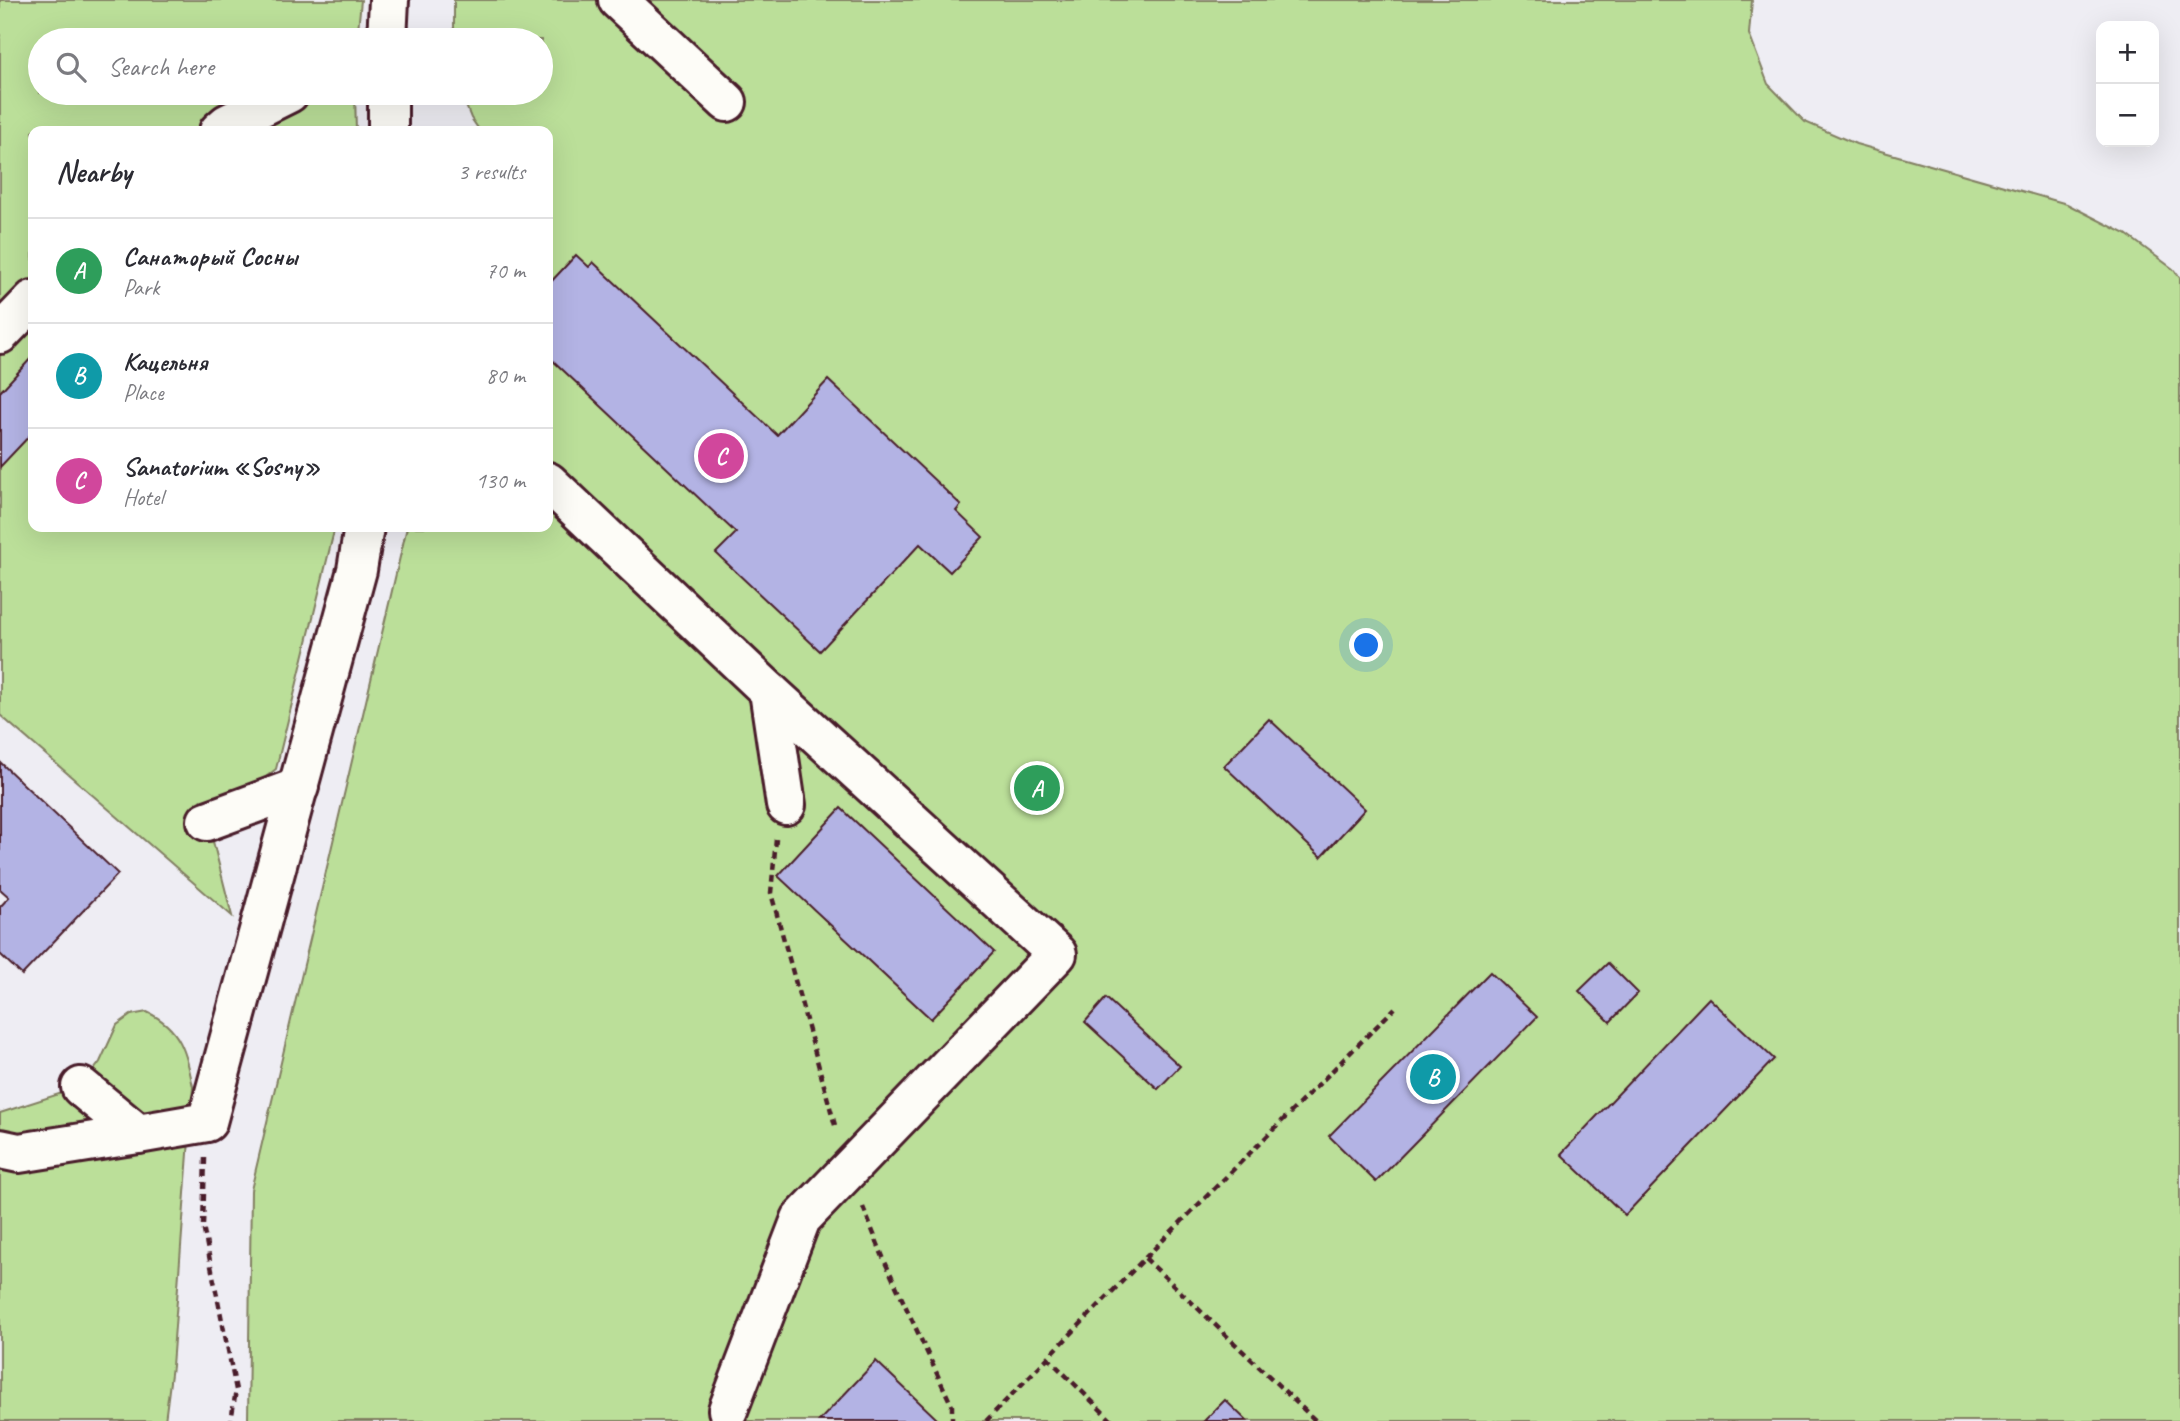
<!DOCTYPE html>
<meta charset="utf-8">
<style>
:root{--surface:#fff;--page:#f7f7f7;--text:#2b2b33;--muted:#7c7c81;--line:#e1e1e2;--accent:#0b8043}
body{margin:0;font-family:Caveat,sans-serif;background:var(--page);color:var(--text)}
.controls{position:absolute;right:21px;top:21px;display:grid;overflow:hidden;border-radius:14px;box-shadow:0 7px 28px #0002}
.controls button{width:63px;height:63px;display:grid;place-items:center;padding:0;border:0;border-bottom:2px solid var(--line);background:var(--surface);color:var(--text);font:35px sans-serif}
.you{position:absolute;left:1367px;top:646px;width:24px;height:24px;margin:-18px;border:5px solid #fff;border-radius:50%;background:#1a73e8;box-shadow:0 0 0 10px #1a73e833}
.badge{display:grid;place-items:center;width:46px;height:46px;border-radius:50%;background:var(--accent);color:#fff;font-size:23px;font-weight:700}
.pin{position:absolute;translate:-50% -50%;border:4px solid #fff;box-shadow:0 2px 7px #0006}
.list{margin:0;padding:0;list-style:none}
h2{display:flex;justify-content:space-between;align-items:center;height:91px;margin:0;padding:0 28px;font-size:30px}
h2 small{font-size:23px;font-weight:400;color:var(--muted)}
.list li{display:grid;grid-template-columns:46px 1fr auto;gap:21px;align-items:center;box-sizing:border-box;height:105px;padding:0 28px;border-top:2px solid var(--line)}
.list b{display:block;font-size:26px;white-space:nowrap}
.list p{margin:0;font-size:23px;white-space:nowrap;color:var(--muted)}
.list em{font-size:23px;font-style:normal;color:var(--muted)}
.icon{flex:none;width:38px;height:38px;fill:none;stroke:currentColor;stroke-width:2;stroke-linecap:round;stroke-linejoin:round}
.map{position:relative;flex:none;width:2180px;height:1421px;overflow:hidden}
.search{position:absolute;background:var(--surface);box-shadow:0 7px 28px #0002;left:28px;top:28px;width:525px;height:77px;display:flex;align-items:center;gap:18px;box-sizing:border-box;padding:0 24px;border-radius:38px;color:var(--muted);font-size:26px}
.panel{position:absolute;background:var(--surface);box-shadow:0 7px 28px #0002;left:28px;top:126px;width:525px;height:406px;border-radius:14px}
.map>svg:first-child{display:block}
.green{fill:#bbdf99;stroke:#827f62;stroke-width:2}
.building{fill:#b3b3e4;stroke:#4a1f2b;stroke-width:2}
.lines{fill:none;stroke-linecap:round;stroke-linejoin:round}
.minor-casing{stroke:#4a1f2b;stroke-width:44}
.path{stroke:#4a1f2b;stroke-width:4.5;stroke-dasharray:7 5;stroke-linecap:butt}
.minor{stroke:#fdfcf7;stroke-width:38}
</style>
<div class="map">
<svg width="2180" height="1421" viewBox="0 0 2180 1421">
<rect width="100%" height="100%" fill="#eeedf3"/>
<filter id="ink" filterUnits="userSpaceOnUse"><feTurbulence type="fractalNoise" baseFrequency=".0143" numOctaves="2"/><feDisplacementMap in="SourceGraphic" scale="14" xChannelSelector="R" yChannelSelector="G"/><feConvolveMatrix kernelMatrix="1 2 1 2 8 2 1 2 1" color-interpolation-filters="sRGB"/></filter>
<g filter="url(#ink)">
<g class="green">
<path d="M0 0H361L357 40H40V93H355L356 131H33V527H335L276 769 248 791 205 810 232 916 0 715Z"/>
<path d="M454 0H1752L1749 34 1768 84 1805 122 1856 144 2067 204 2126 234 2173 269 2180 278V1421H248L251 1190 407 527H548V131H480L471 118 461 93H541V40H454Z"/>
<path d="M147 1012C181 1028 186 1052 193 1087L172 1366 165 1421H0V1113L81 1087 100 1062 117 1025 131 1015Z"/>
</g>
<g class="building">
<path d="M576 255 589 267 593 262 777 435 828 380 961 505 956 511 983 537 950 572 920 544 820 651 716 553 736 533 548 356V285Z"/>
<path d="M32 357 33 432 0 467V392Z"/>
<path d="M1269 719 1365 809 1321 857 1224 766Z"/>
<path d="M0 762 118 874 22 975 0 954V907L9 897 0 889Z"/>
<path d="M841 808 994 952 931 1019 778 876Z"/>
<path d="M1608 963 1638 993 1610 1022 1579 991Z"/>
<path d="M1490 972 1537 1017 1376 1182 1329 1136Z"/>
<path d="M1106 998 1180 1066 1158 1089 1085 1022Z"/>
<path d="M1709 998 1774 1059 1625 1215 1561 1154Z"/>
<path d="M876 1361 937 1419 935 1421H819Z"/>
<path d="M1225 1400 1247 1421H1204Z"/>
</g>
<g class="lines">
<g class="minor-casing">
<g id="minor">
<path d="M618 0 727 102"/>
<path d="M387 40 389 0"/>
<path d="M388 93V131"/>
<path d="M219 131 227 124 289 93"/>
<path d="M0 334 33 300"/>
<path d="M548 482 769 691 786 805"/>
<path d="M207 821 299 787"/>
<path d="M81 1087 138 1134 207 1122 357 570 364 527"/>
<path d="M0 1149 19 1153 138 1134"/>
<path d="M728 1410 801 1219 1057 954 769 691"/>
</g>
</g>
<g class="path">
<path d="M776 839 771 893 836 1129"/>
<path d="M205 1158 203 1226 236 1390 231 1421"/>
<path d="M863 1207 885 1262 952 1406V1421"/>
<path d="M1145 1258 1316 1421"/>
<path d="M1047 1357 1112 1421"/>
<path d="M986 1421 1145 1258 1395 1008"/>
</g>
<use href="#minor" class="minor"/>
</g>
</g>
</svg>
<div class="controls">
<button>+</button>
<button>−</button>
</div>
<div class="you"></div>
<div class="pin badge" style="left:1037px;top:788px;background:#2e9e5b">A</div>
<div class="pin badge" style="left:1433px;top:1077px;background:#0f9aa8">B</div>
<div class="pin badge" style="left:721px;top:456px;background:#d1479c">C</div>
<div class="search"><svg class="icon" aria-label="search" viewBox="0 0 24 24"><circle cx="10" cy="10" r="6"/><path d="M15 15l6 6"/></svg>Search here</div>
<section class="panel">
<h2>Nearby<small>3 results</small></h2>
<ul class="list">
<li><span class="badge" style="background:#2e9e5b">A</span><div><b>Санаторый Сосны</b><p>Park</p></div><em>70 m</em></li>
<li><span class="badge" style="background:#0f9aa8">B</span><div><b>Кацельня</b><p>Place</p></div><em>80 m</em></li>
<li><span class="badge" style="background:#d1479c">C</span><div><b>Sanatorium «Sosny»</b><p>Hotel</p></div><em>130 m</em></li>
</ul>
</section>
</div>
